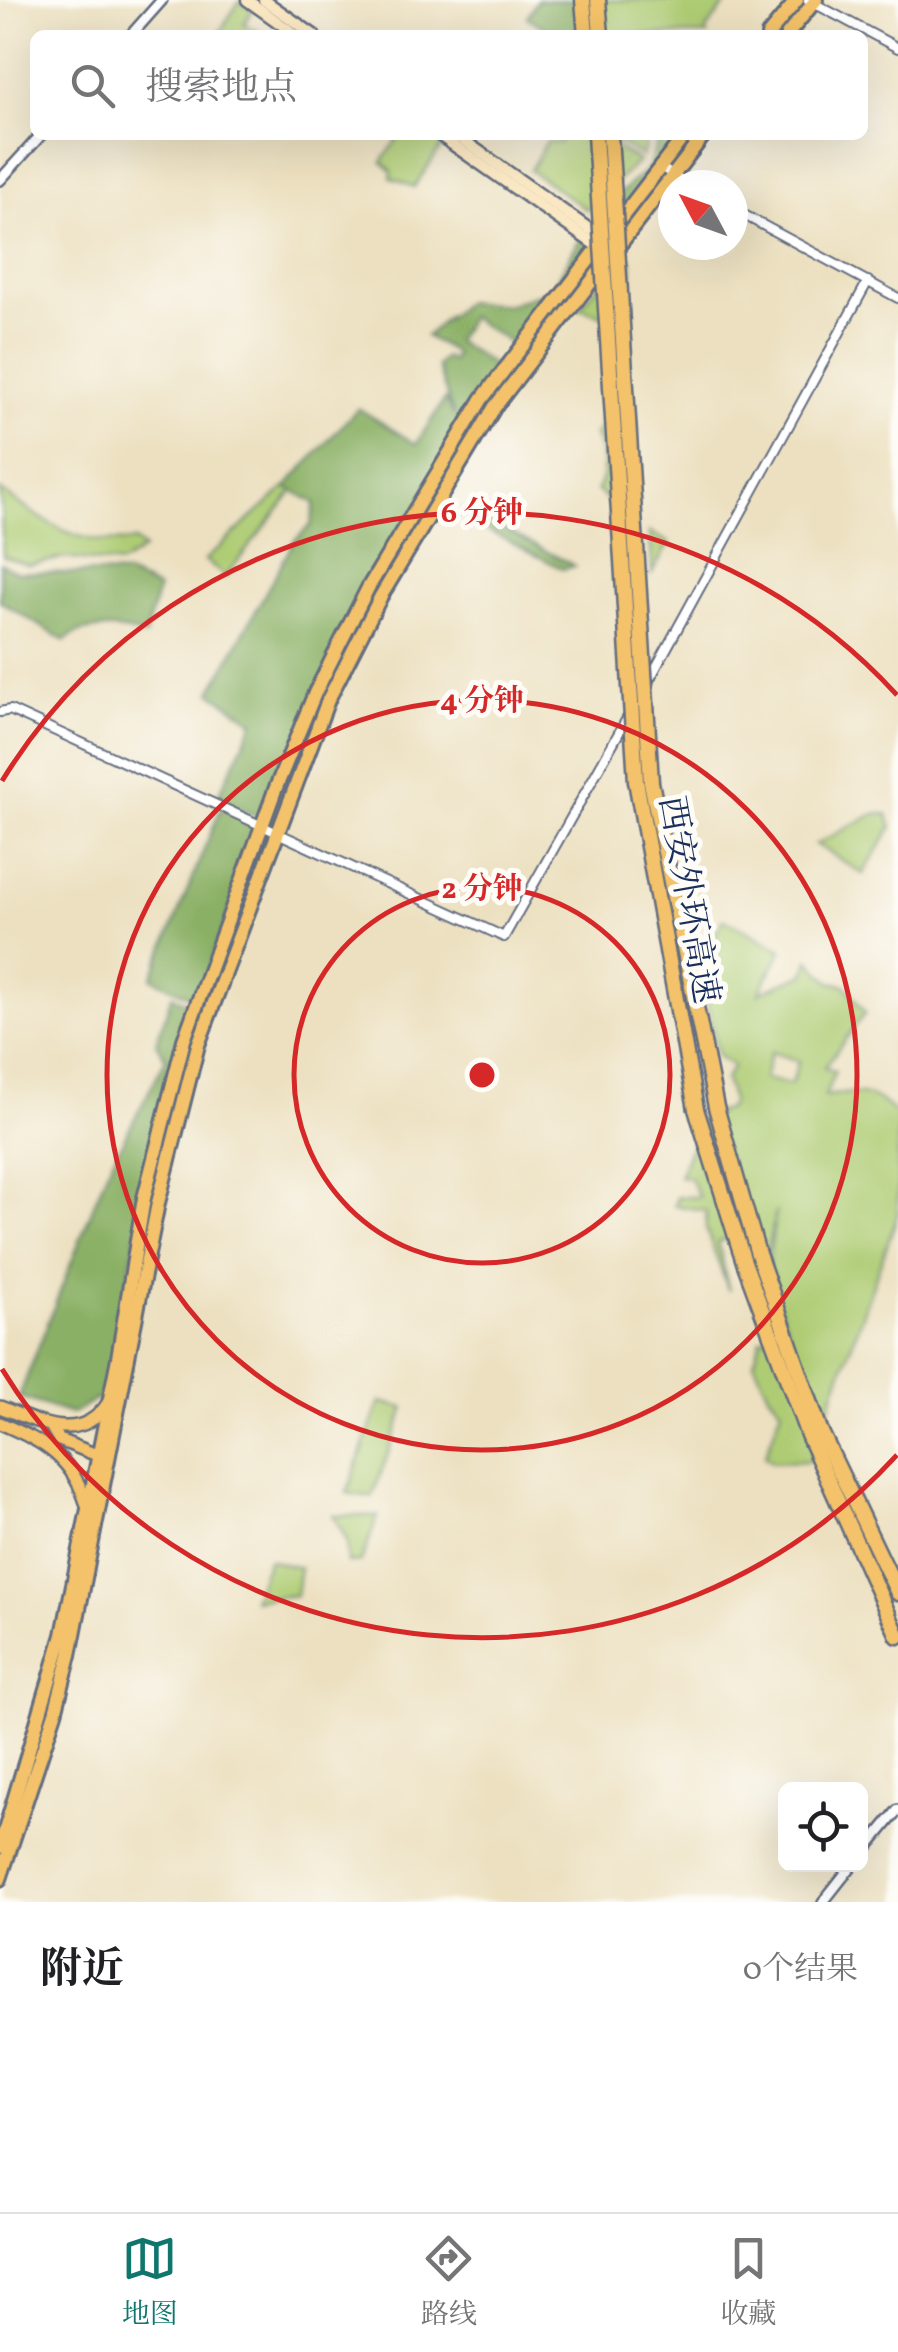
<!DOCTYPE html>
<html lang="zh">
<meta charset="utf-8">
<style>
:root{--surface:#fff;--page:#f6f6f6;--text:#202124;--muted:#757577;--line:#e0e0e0;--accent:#0f766e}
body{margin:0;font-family:Vollkorn,"Noto Serif SC",serif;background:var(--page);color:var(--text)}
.controls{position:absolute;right:30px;bottom:30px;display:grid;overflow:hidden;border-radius:15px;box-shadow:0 10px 40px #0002}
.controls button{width:90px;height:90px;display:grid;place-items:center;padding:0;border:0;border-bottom:2px solid var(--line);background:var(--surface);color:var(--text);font:50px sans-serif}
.compass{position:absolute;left:658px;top:170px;width:90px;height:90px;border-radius:50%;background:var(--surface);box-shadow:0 10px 40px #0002;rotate:311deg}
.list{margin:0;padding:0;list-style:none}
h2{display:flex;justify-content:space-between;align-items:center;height:130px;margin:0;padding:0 40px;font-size:42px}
h2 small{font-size:32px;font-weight:400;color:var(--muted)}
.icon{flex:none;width:55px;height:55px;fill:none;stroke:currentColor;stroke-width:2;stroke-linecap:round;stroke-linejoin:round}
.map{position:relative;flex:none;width:898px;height:1902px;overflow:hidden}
.search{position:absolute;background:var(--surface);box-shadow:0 10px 40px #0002;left:30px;right:30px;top:30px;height:110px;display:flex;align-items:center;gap:25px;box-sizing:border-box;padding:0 35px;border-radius:15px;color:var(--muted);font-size:38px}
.sheet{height:310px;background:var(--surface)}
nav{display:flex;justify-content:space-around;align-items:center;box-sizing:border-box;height:140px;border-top:2px solid var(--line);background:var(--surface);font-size:28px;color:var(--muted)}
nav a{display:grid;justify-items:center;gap:5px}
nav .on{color:var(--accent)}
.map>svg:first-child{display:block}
.green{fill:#aecc73;stroke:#647e68;stroke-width:2.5;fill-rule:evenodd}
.forest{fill:#8ab065;stroke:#527062;stroke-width:2.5}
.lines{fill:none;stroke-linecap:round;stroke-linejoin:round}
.minor-casing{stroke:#646d80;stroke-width:12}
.tertiary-casing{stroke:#646d80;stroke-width:14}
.secondary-casing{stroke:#646d80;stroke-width:15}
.primary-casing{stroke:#646d80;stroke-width:16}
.trunk-casing{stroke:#646d80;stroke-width:18}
.motorway-casing{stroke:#646d80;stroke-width:19}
.minor{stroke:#fff;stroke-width:8}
.tertiary{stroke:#fff;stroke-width:9}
.secondary{stroke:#fae7c3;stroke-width:10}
.primary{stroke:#f3c26a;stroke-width:11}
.trunk{stroke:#f3c26a;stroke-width:12}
.motorway{stroke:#f3c26a;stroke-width:14}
.motorway-bridge-casing{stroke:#646d80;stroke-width:19;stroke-linecap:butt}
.motorway-bridge{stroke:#f3c26a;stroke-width:14}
.ring{fill:none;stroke:#d62828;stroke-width:5}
.labels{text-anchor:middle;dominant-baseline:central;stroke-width:10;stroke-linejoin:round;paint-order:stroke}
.street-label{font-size:35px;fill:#1b2f5e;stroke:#fdfcf7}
.centre{fill:#d62828;stroke:#fdfcf7;stroke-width:5}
.ring-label{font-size:30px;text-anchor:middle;font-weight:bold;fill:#d62828;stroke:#fdfcf7;stroke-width:10;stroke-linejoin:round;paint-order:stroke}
</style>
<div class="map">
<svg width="898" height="1902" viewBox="0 0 898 1902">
<rect width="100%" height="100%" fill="#fdfcf7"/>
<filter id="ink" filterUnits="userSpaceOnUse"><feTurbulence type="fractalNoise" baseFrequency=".01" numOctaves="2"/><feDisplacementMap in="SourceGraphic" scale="20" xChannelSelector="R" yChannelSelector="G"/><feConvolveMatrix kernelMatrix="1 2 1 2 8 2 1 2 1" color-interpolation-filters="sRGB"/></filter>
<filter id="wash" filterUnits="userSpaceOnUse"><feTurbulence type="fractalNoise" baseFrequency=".0048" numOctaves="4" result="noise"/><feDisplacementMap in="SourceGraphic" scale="40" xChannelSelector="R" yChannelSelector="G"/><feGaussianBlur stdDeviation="2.25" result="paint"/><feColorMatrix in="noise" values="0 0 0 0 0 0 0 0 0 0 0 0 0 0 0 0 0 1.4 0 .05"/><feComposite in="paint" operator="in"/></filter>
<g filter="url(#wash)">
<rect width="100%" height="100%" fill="#ece0c0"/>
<g class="green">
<path d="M581 0H729L706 30 707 35H594L585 26Z"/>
<path d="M239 1 252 11 244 24 265 35H218Z"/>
<path d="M400 135H451L463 158 442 146 414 187 391 178 392 171 382 162Z"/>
<path d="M563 135H593L639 161 587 210 530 170 547 141 559 143Z"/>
<path d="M603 135H649L642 156Z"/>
<path d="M622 254 632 261 631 284 612 318 580 308Z"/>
<path d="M600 395H603L611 503 597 490C608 470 603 455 595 435L602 425Z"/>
<path d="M286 487 294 490 225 577 205 560Z"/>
<path d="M0 490C46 522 76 547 135 541L144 549 121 564 64 558 29 565 3 556Z"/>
<path d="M650 532 669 543 652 573Z"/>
<path d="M874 814H887L892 827 863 874 816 844Z"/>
<path d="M724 919 782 950 759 993 805 974 809 960 830 982 845 985 865 1013 824 1068 835 1071 825 1096C857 1091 876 1091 898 1116V1214L810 1461 773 1462 765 1456 782 1409 769 1394 754 1362 761 1339 788 1329 767 1273 776 1211 764 1262 751 1230 718 1242 729 1291 706 1229V1211L674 1205 677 1197H699L690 1178 679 1176 704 1116 728 1109 732 1101 725 1080 733 1066 718 1056 699 963ZM771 1052 799 1061 791 1084 764 1079Z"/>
<path d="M380 1402 405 1408 372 1497 347 1493Z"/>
<path d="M333 1516H378L361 1562 348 1563 347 1540Z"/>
<path d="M268 1560 300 1568 296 1595 253 1600Z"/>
</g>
<g class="forest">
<path d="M537 0H581L585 26 594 35H556L527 17Z"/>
<path d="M659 135H687L621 212 594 215 649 168Z"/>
<path d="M586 228 588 256 518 348 470 317 455 341 503 371 370 588 262 818 216 800 254 722 211 692 294 541 311 525 315 503 286 487 358 408 416 444 445 399 454 416 437 366 445 357 452 361 455 353 426 336 465 302 508 305 552 289Z"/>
<path d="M479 517 575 566 563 569 473 523Z"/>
<path d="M0 563 17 572 127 574 158 589 145 636C124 627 82 624 65 641L0 601Z"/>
<path d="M221 808 260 826 197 1000 152 978Z"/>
<path d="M172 995 195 1007 154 1149 105 1395 71 1414 19 1397 107 1171 166 1059 156 1043Z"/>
</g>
</g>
<g filter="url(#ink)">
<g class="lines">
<g class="minor-casing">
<g id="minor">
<path d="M808 0 898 48"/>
<path d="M659 166 688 185"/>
<path d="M733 209 898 298"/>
<path d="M647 684 868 281"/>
<path d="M0 712 10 710 504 937 630 713"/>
</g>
</g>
<g class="tertiary-casing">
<g id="tertiary">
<path d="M131 35 162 0"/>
<path d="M0 180 41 135"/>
<path d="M860 1856 898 1810"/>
<path d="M823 1902 853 1864"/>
</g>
</g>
<g class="secondary-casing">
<g id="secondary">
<path d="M247 0 296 35"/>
<path d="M264 0 314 35"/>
<path d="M439 135 601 249"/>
<path d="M456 135 602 238"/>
</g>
</g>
<g class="primary-casing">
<g id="primary">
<path d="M0 1407C36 1421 80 1446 108 1403"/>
<path d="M0 1423C46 1443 74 1458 88 1509"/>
<path d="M52 1428 59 1440 107 1459"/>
</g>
</g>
<g class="trunk-casing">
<g id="trunk">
<path d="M768 35 797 0"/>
<path d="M787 35 816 0"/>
<path d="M0 1847 63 1635 118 1358 144 1198 184 1040 275 790 315 693 368 588 482 399 685 135"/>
<path d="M0 1879 55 1713 70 1655 158 1203 198 1045 328 700 381 596 494 408 704 135"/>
</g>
</g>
<g class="motorway-casing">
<g id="motorway">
<path d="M583 0 586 35"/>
<path d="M598 0 601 35"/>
<path d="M716 1107 758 1254 820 1430 898 1593"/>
<path d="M696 1109 744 1262 808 1435 898 1636"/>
</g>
</g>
<use href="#minor" class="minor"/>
<use href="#tertiary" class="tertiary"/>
<use href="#secondary" class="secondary"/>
<use href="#primary" class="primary"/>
<use href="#trunk" class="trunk"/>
<use href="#motorway" class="motorway"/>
<g class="motorway-bridge-casing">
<g id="motorway-bridge">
<path d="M595 135 636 781 696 1109"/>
<path d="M610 135 651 782 716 1107"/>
</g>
</g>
<use href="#motorway-bridge" class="motorway-bridge"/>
</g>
</g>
<g class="ring">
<circle cx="482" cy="1075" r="188"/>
<circle cx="482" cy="1075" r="375"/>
<path d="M897 1455A563 563 0 0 1 2 1369M2 781A563 563 0 0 1 897 695"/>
</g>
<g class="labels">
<g class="street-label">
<text transform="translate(687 900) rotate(80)">西安外环高速</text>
</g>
</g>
<circle cx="482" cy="1075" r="15" class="centre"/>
<g class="ring-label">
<text x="482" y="522">6 分钟</text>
<text x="482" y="710">4 分钟</text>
<text x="482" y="898">2 分钟</text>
</g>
</svg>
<div class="controls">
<button><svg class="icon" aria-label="locate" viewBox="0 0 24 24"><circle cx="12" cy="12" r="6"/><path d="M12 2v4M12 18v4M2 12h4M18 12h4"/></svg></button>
</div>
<svg class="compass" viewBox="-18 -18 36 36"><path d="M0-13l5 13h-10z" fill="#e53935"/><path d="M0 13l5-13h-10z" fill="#757577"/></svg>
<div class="search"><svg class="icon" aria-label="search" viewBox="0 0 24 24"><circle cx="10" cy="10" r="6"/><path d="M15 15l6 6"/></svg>搜索地点</div>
</div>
<section class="sheet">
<h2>附近<small>0个结果</small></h2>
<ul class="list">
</ul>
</section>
<nav>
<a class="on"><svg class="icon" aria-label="map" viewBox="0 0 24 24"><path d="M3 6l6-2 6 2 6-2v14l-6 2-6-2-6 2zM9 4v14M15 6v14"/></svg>地图</a>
<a><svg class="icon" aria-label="directions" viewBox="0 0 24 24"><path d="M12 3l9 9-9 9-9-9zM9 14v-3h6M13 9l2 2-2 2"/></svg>路线</a>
<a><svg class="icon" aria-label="saved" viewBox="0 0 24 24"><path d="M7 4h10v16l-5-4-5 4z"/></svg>收藏</a>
</nav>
